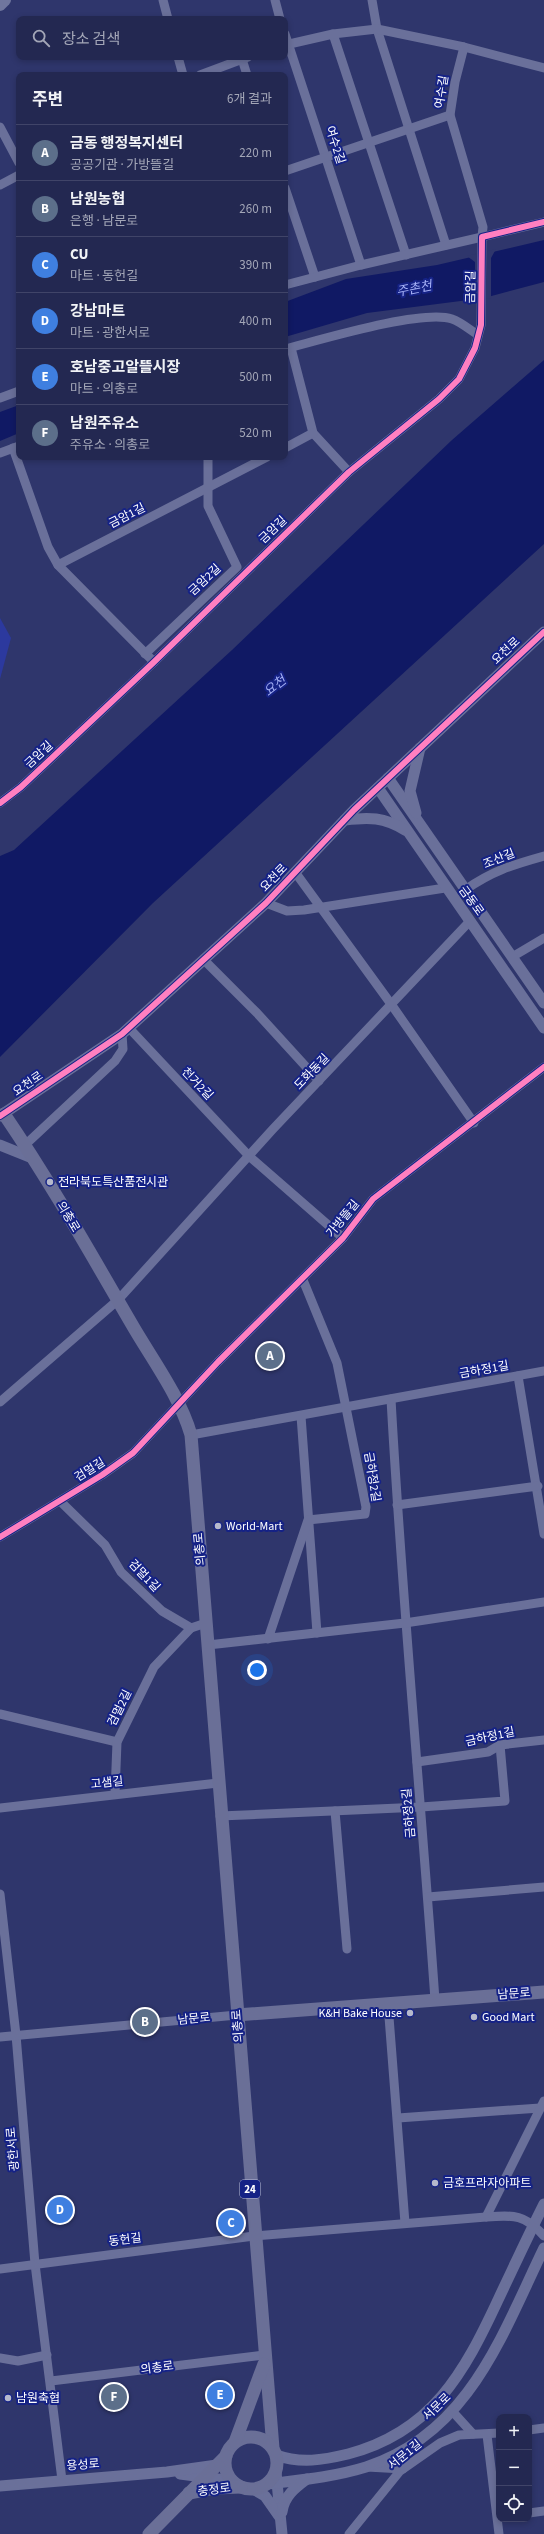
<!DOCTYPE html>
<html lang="ko">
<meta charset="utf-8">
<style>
:root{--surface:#232851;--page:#2f345b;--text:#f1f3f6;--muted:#a3a6b7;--line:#404468;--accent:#95b2f1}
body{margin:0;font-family:"Source Sans 3","Noto Sans KR",sans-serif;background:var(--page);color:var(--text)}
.controls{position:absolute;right:12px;bottom:12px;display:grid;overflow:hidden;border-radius:8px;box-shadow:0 2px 6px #0003}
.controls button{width:36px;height:36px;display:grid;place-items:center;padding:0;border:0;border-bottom:1px solid var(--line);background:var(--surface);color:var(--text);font:20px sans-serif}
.you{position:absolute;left:257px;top:1670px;width:14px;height:14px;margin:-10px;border:3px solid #fff;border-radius:50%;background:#1a73e8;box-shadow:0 0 0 6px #1a73e833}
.badge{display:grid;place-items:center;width:26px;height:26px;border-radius:50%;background:var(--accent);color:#fff;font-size:13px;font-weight:700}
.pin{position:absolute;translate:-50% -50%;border:2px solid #fff;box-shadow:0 1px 4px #0006}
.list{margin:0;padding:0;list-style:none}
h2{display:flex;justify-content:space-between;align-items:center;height:52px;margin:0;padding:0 16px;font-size:17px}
h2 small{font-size:13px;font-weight:400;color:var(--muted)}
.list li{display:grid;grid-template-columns:26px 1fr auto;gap:12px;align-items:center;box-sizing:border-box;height:56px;padding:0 16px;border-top:1px solid var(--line)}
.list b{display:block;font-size:15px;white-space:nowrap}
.list p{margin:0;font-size:13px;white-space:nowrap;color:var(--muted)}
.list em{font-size:13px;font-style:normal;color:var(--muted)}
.icon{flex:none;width:22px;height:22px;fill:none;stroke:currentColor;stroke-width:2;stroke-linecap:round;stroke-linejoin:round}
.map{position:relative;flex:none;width:544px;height:2534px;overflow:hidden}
.search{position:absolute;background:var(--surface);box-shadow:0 2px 6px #0003;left:16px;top:16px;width:272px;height:44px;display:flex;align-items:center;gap:10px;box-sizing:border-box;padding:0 14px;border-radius:8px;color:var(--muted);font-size:15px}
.panel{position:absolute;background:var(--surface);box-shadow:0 2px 6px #0003;left:16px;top:72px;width:272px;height:388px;border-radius:8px}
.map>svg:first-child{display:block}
.green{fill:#2c399e}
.water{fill:#101964}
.pier{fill:#2f366c}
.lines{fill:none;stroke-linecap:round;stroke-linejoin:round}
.minor{stroke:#6a709a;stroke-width:9}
.tertiary{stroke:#6a709a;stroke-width:11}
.secondary{stroke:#70769e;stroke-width:12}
.primary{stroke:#6a6f97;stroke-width:13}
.cycleway-casing{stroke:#152286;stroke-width:8}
.cycleway{stroke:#ff80c0;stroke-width:6}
.poi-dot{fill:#b6b9cc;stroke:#152286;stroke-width:1.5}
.labels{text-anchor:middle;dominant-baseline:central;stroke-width:4;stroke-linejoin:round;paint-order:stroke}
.shield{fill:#152286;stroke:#b9bddb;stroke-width:1}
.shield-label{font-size:11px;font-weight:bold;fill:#fff}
.street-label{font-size:12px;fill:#fff;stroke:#152286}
.poi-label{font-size:12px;fill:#fff;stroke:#152286;text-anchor:start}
.water-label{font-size:13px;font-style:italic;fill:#a5b0f6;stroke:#152286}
</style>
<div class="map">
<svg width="544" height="2534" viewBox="0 0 544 2534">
<rect width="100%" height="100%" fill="#2f366c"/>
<path class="green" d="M0 618 11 638 0 679Z"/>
<g class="water">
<path d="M544 240V282L484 298 367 313 285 337V302L346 279 437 265Z"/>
<path d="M544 360V544L153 903 0 1057V856L14 850 232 650 452 440Z"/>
<path d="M19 405V433L0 441V412Z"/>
</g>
<path class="pier" d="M496 249 491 258V298L475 301V262L467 256Z"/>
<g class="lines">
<g class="minor">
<path d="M163 0 168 19"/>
<path d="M275 0 280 19"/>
<path d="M372 0 377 29 446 245"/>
<path d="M285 34 361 265"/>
<path d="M333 34 406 255"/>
<path d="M285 45 333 34 377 29 464 47 544 68"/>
<path d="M178 57 183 75"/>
<path d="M242 59 247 75"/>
<path d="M200 75 248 57"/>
<path d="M0 127 19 163"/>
<path d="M285 171 450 115"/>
<path d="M0 185 19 175"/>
<path d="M285 188 315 277"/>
<path d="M285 285 361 265 482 237 483 227 450 115 455 82 464 47"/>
<path d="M291 348 313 433 349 472"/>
<path d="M285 349C320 340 422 309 452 319 461 322 470 330 478 335"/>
<path d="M0 398 19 391"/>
<path d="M13 448 48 547 58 565 154 662"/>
<path d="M285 448 313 433"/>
<path d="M0 453 19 446"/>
<path d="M58 565 267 457"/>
<path d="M145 654 237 567 208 506V457"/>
<path d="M0 803 21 787 154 662 349 472 439 399 459 379 475 348 481 325 482 237 544 222"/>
<path d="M295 872 391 1004 474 1123"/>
<path d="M465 890C492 871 512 865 544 856"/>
<path d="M266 903 287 911 304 910 445 888"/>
<path d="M512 957 544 938"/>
<path d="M204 960 257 1013 319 1081"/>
<path d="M129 1028 249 1156 343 1238"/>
<path d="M25 1145 115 1061 123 1049 122 1034"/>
<path d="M518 1376 544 1534"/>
<path d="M391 1399C402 1600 421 1800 435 2000"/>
<path d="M0 1402 118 1300 273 1129 470 921"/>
<path d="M301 1416 317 1633"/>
<path d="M191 1435 544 1371"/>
<path d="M60 1501 105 1545 121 1572 162 1611 191 1628 206 1623"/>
<path d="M397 1505 538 1486"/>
<path d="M0 1537 102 1475 133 1453 218 1362 343 1238 373 1199 544 1067"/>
<path d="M268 1639 308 1520 365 1514 366 1507 337 1363 303 1280"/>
<path d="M208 1645 405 1623 544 1602"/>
<path d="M0 1714 117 1742"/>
<path d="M417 1762 488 1752 500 1745 544 1740"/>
<path d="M115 1794 117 1742 154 1667 191 1628"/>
<path d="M0 1808 218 1783"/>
<path d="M335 1811 347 1949"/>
<path d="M220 1816 421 1807 505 1801 500 1745"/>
<path d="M0 1894 16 2035 35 2264 62 2480"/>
<path d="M428 1897 544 1887"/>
<path d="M388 2004 405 2223"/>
<path d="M0 2037 237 2015"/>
<path d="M398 2118 540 2108"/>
<path d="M486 2217 544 2101"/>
<path d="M0 2269 254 2236 486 2217C514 2215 525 2214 544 2236"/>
<path d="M0 2358 18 2361 47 2355"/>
<path d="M51 2381 264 2355"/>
<path d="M453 2412 473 2434"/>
<path d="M529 2430 544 2428"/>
<path d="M487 2435 499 2534"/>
<path d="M367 2467 403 2469"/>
<path d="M529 2513 544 2511"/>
<path d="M349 2534 400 2471 440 2443 459 2435 499 2433"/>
</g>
<g class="tertiary">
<path d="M388 778 544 1003"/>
<path d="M378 788 544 1028"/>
<path d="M416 813 410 791 420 748"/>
<path d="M345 820C369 817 384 817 405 830"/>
<path d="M0 1116 122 1034 266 903 354 810 544 632"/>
<path d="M0 1145 32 1158"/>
<path d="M276 2455C301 2464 323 2460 348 2454 432 2432 464 2373 498 2300 513 2268 528 2236 544 2204"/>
<path d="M276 2472 282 2534"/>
<path d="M180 2474 233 2481"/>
<path d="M267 2484C300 2480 334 2477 366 2467 469 2433 501 2337 544 2248"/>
<path d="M0 2486 167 2472 217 2465"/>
<path d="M253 2489 265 2496 279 2516"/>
<path d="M282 2512C284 2496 295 2488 307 2479"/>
</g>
<path class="secondary" d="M0 5 5 0"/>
<g class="primary">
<path d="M4 1114C51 1183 92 1256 134 1328 154 1362 180 1397 191 1435L273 2448"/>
<path d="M237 2015 544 1992"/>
<circle cx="251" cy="2463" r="26"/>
<path d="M235 2442 264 2364"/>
<path d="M189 2493 215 2488 241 2487"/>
<path d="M149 2534 226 2456"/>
</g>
<g class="cycleway-casing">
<g id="cycleway">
<path d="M0 803 21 787 154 662 349 472 439 399 459 379 475 348 481 325 482 237 544 222"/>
<path d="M0 1116 122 1034 266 903 354 810 544 632"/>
<path d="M0 1537 102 1475 133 1453 218 1362 343 1238 373 1199 544 1067"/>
</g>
</g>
<use href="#cycleway" class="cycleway"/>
</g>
<g class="poi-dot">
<circle cx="50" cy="1182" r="4"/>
<circle cx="218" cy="1526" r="4"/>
<circle cx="410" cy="2013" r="4"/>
<circle cx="474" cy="2017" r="4"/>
<circle cx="435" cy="2183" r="4"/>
<circle cx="8" cy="2398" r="4"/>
</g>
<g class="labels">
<rect class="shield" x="240" y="2180" width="20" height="18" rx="3"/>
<g class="shield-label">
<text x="250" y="2189">24</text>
</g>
<g class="street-label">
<text transform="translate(442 92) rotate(-81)">여수길</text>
<text transform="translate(335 145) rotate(72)">여수2길</text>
<text transform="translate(471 287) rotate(-89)">금암길</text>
<text transform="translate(127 516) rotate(-27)">금암1길</text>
<text transform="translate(273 530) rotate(-44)">금암길</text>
<text transform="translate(205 580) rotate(-43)">금암2길</text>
<text transform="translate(506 651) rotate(-43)">요천로</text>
<text transform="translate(39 755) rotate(-43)">금암길</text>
<text transform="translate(499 859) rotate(-22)">조산길</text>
<text transform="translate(274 878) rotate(-46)">요천로</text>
<text transform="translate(471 901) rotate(54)">금동로</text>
<text transform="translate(312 1072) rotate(-46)">도화동길</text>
<text transform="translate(28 1084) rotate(-34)">요천로</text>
<text transform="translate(197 1084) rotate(46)">천거2길</text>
<text transform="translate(68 1217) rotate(59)">의총로</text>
<text transform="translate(343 1219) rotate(-51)">가방뜰길</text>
<text transform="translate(484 1370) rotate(-10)">금하정1길</text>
<text transform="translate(90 1470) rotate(-32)">검멀길</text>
<text transform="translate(372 1477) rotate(81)">금하정2길</text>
<text transform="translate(200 1549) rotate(-95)">의총로</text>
<text transform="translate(144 1576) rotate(46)">검멀1길</text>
<text transform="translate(120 1708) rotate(-64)">검멀2길</text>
<text transform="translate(490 1737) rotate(-12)">금하정1길</text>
<text transform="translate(107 1783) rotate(-6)">고샘길</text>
<text transform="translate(409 1813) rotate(-95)">금하정2길</text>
<text transform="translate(514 1994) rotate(-4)">남문로</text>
<text transform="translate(194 2019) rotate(-6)">남문로</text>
<text transform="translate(238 2026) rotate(-94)">의총로</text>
<text transform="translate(13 2149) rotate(-95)">광한서로</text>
<text transform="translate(125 2240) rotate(-7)">동헌길</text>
<text transform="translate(157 2368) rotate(-7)">의총로</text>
<text transform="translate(437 2407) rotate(-44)">서문로</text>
<text transform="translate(405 2455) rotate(-39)">서문1길</text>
<text transform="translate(83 2465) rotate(-4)">용성로</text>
<text transform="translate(214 2490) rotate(-7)">충정로</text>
</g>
<g class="poi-label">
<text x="58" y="1182">전라북도특산품전시관</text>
<text x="226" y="1526">World-Mart</text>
<text x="402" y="2013" text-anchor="end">K&amp;H Bake House</text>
<text x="482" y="2017">Good Mart</text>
<text x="443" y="2183">금호프라자아파트</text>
<text x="16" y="2398">남원축협</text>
</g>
<g class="water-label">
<text transform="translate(414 289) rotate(-11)">주촌천</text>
<text transform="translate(275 686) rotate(-38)">요천</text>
</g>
</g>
</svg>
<div class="controls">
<button>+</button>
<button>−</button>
<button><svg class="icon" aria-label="locate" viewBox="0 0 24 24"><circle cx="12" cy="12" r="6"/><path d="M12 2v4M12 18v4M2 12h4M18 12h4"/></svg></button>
</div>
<div class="you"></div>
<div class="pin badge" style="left:270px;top:1356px;background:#5c6f8a">A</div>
<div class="pin badge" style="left:145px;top:2022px;background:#5c6f8a">B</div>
<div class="pin badge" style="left:231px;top:2223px;background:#3f7fe0">C</div>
<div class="pin badge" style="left:60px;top:2210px;background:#3f7fe0">D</div>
<div class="pin badge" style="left:220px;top:2395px;background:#3f7fe0">E</div>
<div class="pin badge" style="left:114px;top:2397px;background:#5c6f8a">F</div>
<div class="search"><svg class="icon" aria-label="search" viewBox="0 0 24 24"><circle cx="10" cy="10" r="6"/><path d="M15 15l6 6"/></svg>장소 검색</div>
<section class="panel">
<h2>주변<small>6개 결과</small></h2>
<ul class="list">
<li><span class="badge" style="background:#5c6f8a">A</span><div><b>금동 행정복지센터</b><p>공공기관 · 가방뜰길</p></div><em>220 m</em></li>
<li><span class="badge" style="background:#5c6f8a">B</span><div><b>남원농협</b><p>은행 · 남문로</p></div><em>260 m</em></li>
<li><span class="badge" style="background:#3f7fe0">C</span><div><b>CU</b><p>마트 · 동헌길</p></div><em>390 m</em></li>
<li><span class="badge" style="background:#3f7fe0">D</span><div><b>강남마트</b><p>마트 · 광한서로</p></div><em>400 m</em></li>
<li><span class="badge" style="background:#3f7fe0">E</span><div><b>호남중고알뜰시장</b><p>마트 · 의총로</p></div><em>500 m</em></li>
<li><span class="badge" style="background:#5c6f8a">F</span><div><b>남원주유소</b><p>주유소 · 의총로</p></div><em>520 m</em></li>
</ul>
</section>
</div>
